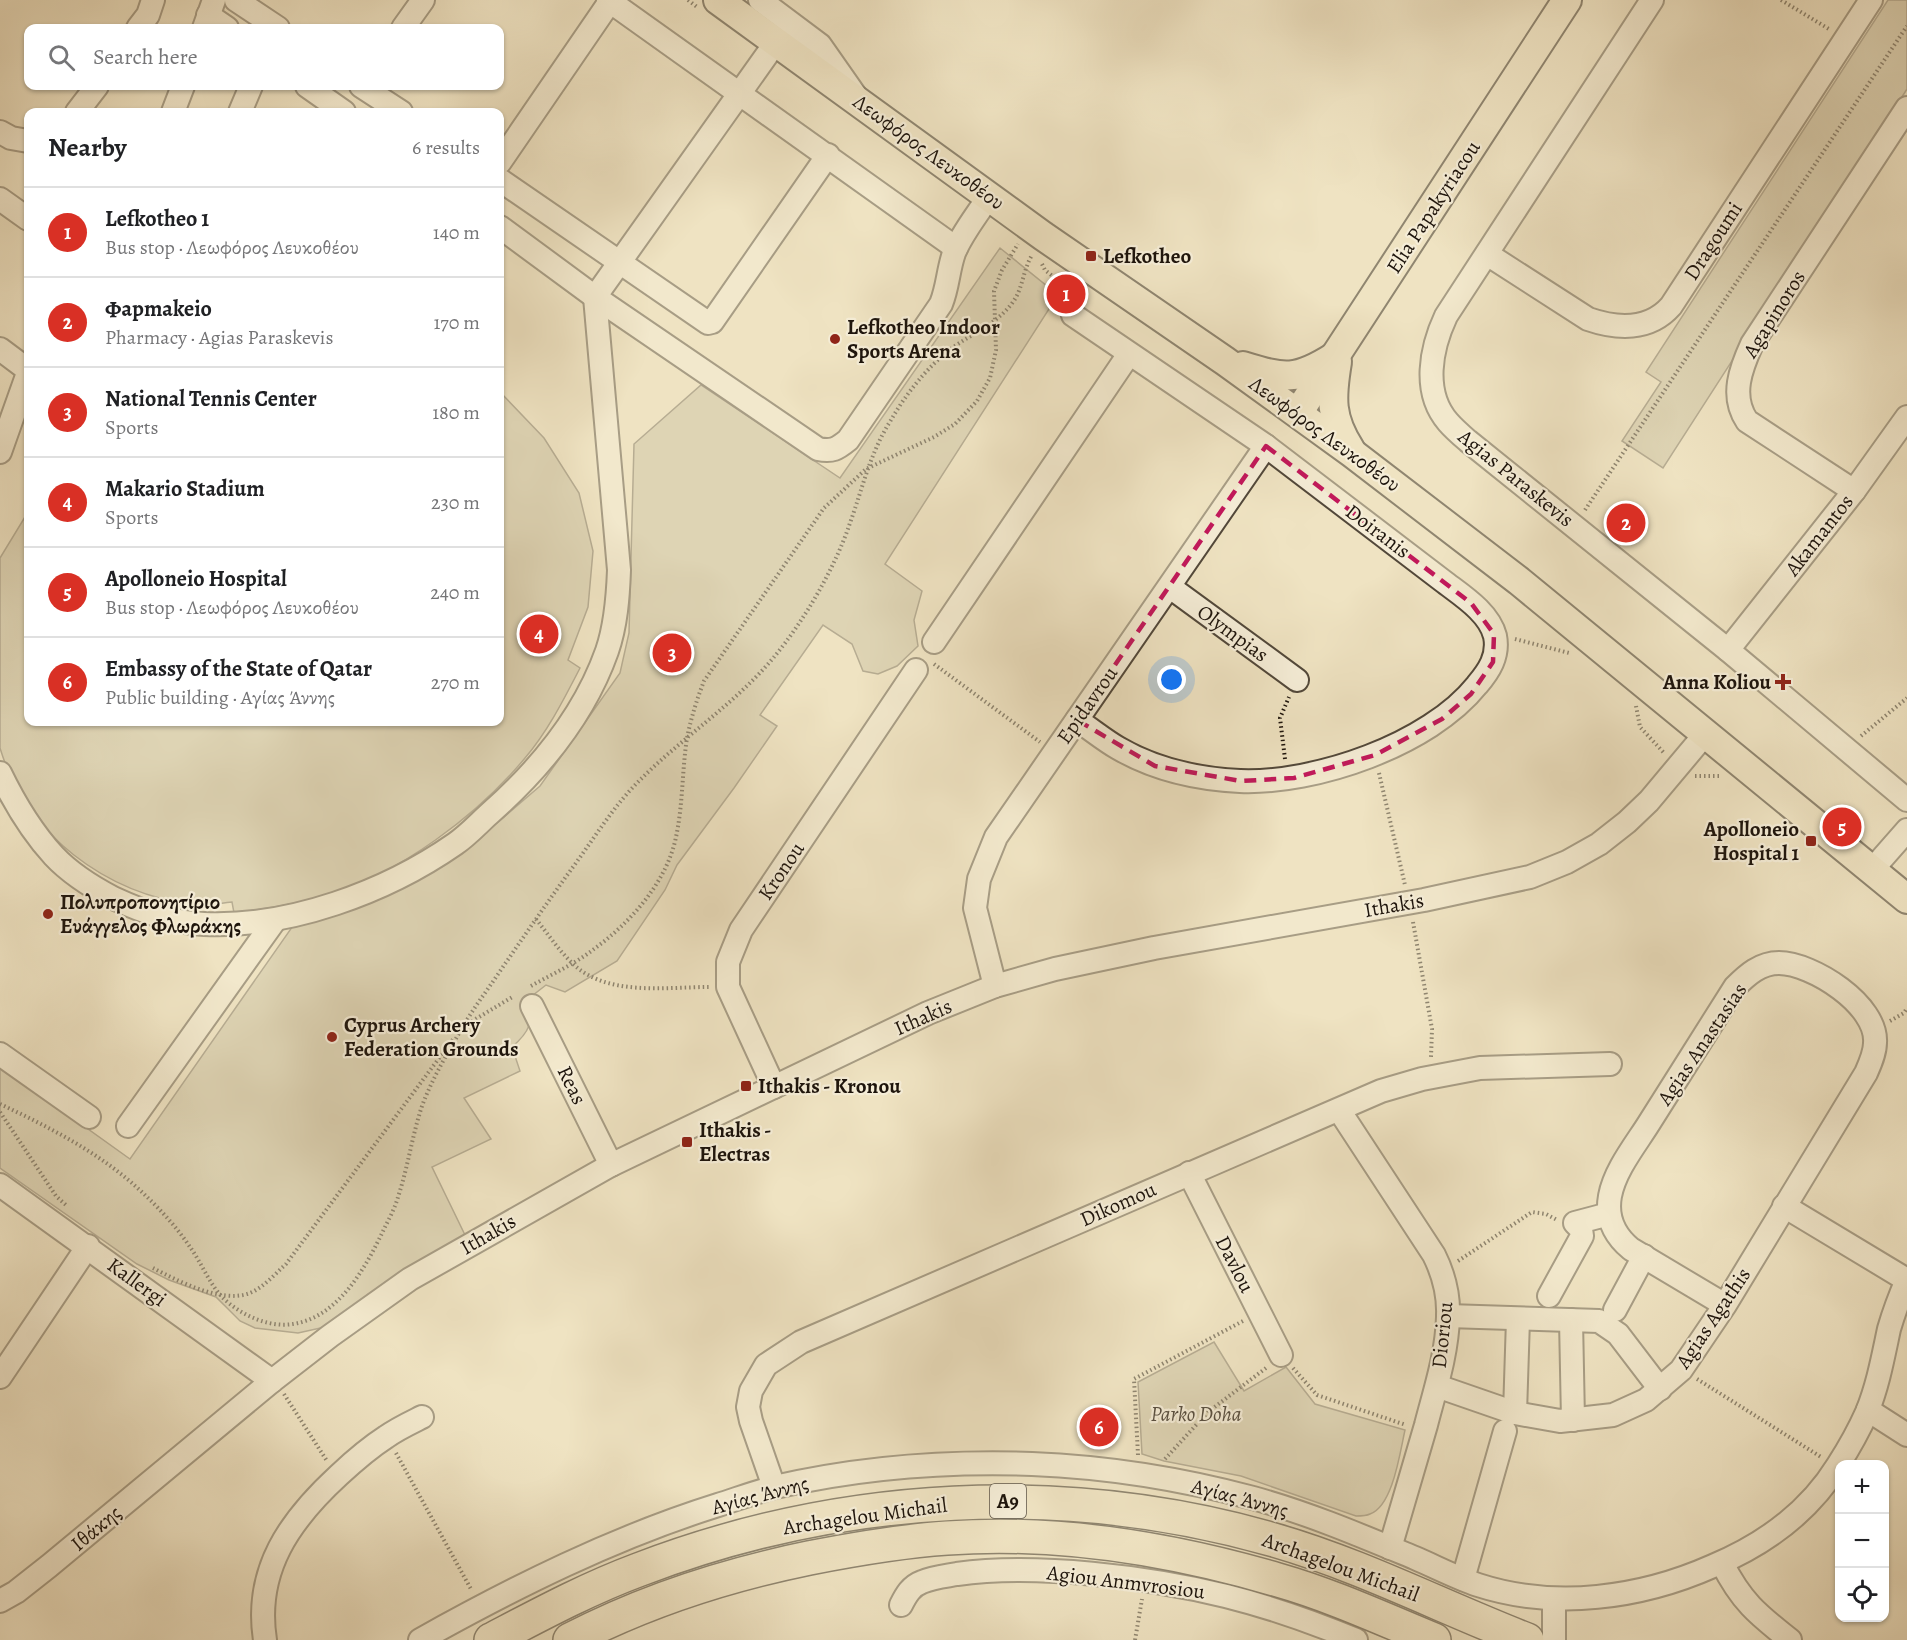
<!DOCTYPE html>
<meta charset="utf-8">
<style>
:root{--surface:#fff;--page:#f2f2f2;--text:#202124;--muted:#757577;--line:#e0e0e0;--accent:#d93025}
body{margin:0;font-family:Alegreya,serif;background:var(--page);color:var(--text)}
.controls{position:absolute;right:18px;bottom:18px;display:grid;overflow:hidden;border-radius:12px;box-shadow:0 2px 4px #0004}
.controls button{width:54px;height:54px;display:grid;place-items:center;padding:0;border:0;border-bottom:2px solid var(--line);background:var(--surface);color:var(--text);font:30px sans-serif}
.you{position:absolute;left:1172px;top:680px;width:21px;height:21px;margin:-15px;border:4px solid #fff;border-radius:50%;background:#1a73e8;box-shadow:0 0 0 9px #1a73e833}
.badge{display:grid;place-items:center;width:39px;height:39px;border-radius:50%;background:var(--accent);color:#fff;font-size:20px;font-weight:700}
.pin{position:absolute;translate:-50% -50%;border:3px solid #fff;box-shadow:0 2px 6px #0006}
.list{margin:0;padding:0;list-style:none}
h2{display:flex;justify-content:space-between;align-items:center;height:78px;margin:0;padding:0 24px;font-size:26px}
h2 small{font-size:20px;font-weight:400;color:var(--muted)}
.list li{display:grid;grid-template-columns:39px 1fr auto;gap:18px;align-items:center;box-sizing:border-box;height:90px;padding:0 24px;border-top:2px solid var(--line)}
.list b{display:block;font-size:22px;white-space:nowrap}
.list p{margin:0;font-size:20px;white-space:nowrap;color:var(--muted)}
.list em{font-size:20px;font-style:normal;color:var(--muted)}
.icon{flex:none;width:33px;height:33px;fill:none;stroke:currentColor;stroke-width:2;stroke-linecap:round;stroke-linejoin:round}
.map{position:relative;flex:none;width:1907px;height:1640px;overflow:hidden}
.search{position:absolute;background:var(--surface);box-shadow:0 2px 4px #0004;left:24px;top:24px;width:480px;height:66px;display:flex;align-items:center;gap:15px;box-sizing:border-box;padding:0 21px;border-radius:12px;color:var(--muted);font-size:22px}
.panel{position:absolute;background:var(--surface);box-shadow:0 2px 4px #0004;left:24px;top:108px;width:480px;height:618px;border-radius:12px}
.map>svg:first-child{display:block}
.park{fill:#cbc0a3;stroke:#746a58;stroke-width:1.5}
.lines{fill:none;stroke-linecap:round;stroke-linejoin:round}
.minor-casing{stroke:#52483a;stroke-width:26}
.major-casing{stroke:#1d140c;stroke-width:32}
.highway-casing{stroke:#1d140c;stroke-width:36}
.path{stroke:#1d140c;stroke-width:4;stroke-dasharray:1.5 3;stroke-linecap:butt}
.minor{stroke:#f5edd7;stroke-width:22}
.major{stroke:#efe3c2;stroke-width:28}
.highway{stroke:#efe3c2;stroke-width:33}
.marked{fill:none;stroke:#c2185b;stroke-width:4.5;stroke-dasharray:12 8;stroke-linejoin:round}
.poi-dot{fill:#8f2418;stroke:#f5edd7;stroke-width:2}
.labels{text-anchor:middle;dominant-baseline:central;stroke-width:4.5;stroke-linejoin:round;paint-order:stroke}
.shield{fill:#f5edd7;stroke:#5e5549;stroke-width:1.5}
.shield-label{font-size:20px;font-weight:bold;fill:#1d140c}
.street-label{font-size:21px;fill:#1d140c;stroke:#f5edd7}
.poi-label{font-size:21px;font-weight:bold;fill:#1d140c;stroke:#f5edd7;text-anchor:start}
.park-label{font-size:21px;font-style:italic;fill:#5a5041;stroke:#f5edd7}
</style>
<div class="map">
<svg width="1907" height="1640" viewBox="0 0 1907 1640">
<rect width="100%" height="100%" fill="#efe3c2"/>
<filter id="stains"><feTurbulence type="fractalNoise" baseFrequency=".00333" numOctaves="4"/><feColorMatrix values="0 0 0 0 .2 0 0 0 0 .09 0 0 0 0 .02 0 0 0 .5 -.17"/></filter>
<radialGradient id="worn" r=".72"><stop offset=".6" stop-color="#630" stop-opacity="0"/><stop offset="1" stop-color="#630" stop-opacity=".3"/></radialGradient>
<g class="park">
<path d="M1888 0H1907V89L1663 468 1622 441 1661 382 1646 372Z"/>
<path d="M1000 248 1058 295 885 564 922 591 914 620 918 646 897 666 878 674 863 671 852 644 823 625 760 715 777 726 734 788 677 865 665 890 617 961 565 992 546 985 523 1003C536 1022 528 1033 512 1047L520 1071 464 1098 491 1139 432 1167 465 1235 334 1325 298 1333 255 1328 240 1321 216 1297 169 1280 137 1264 0 1168V1066L130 1159 297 920 476 841 540 786 620 673 629 633 634 444 701 385 840 478Z"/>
<path d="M500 392 544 438 579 493 593 551 588 607 568 660 580 668C564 699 548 731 525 758 477 816 400 873 328 895 297 904 266 909 234 913L232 902C220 903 207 906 195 905 106 894 26 835 0 748V558L28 512V722H500Z"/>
<path d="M1214 1342 1244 1391 1286 1367 1315 1404 1405 1430C1400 1452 1393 1506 1370 1514 1366 1516 1360 1516 1356 1516L1241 1476 1164 1461 1142 1454 1138 1382Z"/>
</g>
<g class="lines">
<g class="minor-casing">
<g id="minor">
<path d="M236 0 278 28"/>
<path d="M608 0 956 248"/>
<path d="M760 0 820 45 855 95"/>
<path d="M1652 0 1446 316C1431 348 1422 392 1448 422 1454 429 1461 435 1468 441L1728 650 1907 800"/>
<path d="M208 15 227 28"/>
<path d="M138 28 148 15 153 0"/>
<path d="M204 28 214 0"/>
<path d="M403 28 423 0"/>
<path d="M307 86 344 112"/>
<path d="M361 86 401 112"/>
<path d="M77 112 97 86"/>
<path d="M173 112 183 86"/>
<path d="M240 112 251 86"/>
<path d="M0 132 11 138 28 141"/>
<path d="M500 162 611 0"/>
<path d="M500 180 708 323 712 322 828 155"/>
<path d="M0 199 28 219"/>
<path d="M500 227 595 297 818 449C832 452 837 449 848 440L941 304C948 287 948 270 954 253 962 233 978 214 989 196"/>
<path d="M1487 254 1588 319C1617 329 1649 331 1671 306L1871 0"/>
<path d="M1073 315 1266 446 1443 581C1461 595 1489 612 1495 636 1499 656 1489 671 1477 685 1429 745 1315 784 1240 781 1198 779 1154 769 1118 748 1104 740 1091 729 1077 720"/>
<path d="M0 349 28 370"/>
<path d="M0 452 28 373"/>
<path d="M1854 491 1747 421C1730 396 1741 368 1752 344L1907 108"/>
<path d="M1170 587 1297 680"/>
<path d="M934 642 1129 354"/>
<path d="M1728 650 1854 491 1907 417"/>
<path d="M0 773C14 802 32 832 54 856 70 873 92 887 113 898 141 911 173 923 204 924 289 928 386 892 455 844 467 836 478 824 489 814 540 769 584 716 607 651 616 625 618 597 619 570L595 297 776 42"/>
<path d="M1871 871 1907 830"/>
<path d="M995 986 975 908 979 879 996 837 1266 446"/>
<path d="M532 1006 611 1165"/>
<path d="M0 1054 89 1117"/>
<path d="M774 1087 728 987V962L741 930 916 670"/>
<path d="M1339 1110 1434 1255C1444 1275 1449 1295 1448 1317 1447 1354 1435 1390 1426 1425 1414 1466 1402 1507 1390 1548"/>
<path d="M128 1126 275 920"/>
<path d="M1189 1173 1281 1355"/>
<path d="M0 1185 272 1381"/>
<path d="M1784 1206 1907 1280"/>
<path d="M1549 1296 1582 1236 1581 1229 1575 1223 1609 1214"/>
<path d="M1615 1310 1644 1256"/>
<path d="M1448 1316 1599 1321 1618 1334 1660 1389"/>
<path d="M1571 1320 1573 1420"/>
<path d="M0 1377 88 1246"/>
<path d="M1437 1386 1515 1413 1560 1421 1613 1415 1646 1400 1681 1370 1725 1305 1866 1073C1870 1064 1875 1053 1875 1043 1878 1005 1812 963 1779 963 1760 963 1747 975 1735 987 1707 1031 1679 1076 1651 1120 1637 1143 1615 1169 1610 1196 1606 1218 1614 1235 1631 1249L1725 1305"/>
<path d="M1868 1410 1907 1435"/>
<path d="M1515 1413 1518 1319"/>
<path d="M774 1487 751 1421 748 1407 751 1391 766 1365 801 1342 1381 1091 1422 1079 1480 1068 1610 1064"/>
<path d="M1722 1563C1741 1601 1757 1614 1790 1640"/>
<path d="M1463 1579 1505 1431"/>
<path d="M0 1601 16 1592 49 1566 272 1381 330 1336 410 1279 611 1165 928 1013 995 986 1055 969 1154 948 1424 900 1530 877 1567 862 1599 844 1627 822 1649 801 1706 733"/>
<path d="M901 1605C906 1595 911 1586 922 1582 933 1577 946 1576 957 1574 1036 1563 1148 1577 1226 1596 1270 1607 1313 1622 1356 1640"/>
<path d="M265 1640C254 1570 290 1520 339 1475 354 1461 369 1448 386 1437 397 1429 410 1423 422 1417"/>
<path d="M420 1640C515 1587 613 1538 718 1505 737 1499 756 1492 775 1487 858 1468 947 1461 1032 1464 1106 1467 1182 1479 1253 1498 1308 1513 1362 1536 1415 1558 1436 1567 1457 1578 1478 1585 1555 1610 1641 1598 1713 1566 1763 1545 1809 1512 1838 1465 1849 1448 1859 1430 1867 1412 1878 1385 1883 1357 1889 1329 1894 1312 1900 1296 1907 1280"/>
<path d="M1554 1640V1599"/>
</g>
</g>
<g class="major-casing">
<g id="major">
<path d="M718 0 1043 236 1225 361 1352 453 1519 581 1907 899"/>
<path d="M1337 362C1331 398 1330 418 1350 449"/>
<path d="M1243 366C1285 379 1296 381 1334 357"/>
<path d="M1298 413 1567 0"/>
</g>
</g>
<g class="highway-casing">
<g id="highway">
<path d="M491 1640C539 1615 587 1589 638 1570 841 1492 1065 1480 1274 1540 1361 1565 1442 1607 1527 1640"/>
<path d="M570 1640C645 1601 726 1575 809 1558 855 1549 901 1541 947 1538 1058 1530 1172 1549 1278 1580 1331 1595 1383 1619 1434 1640"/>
</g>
</g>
<g class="path">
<path d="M688 0 697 7"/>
<path d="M1781 0 1829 29"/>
<path d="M1042 264 1045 270 1076 295"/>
<path d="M1585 510 1907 26"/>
<path d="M1515 639 1569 653"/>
<path d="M934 664 1040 742"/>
<path d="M1636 706 1640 727 1665 754"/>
<path d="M1861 736 1907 698"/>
<path d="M1285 759 1280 718 1289 697"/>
<path d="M1379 773 1405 885"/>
<path d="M1695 776H1721"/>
<path d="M536 919C547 933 558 949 571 962 605 997 665 987 709 987"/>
<path d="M1413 922 1432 1029 1431 1057"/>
<path d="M531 986C552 974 575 964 594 949 630 923 667 882 676 837 683 805 682 770 687 738 691 718 697 699 704 681L824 508 866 469 934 437 955 424 977 401 990 378 996 350 994 291 1002 270 1018 244"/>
<path d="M1890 1021 1904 1013 1907 1008"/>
<path d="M464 1026 514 996"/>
<path d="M0 1104C51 1128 104 1155 145 1195 161 1210 178 1229 190 1247 201 1262 209 1283 222 1297 239 1314 268 1328 293 1324 339 1317 366 1267 384 1229 389 1219 395 1208 398 1197 408 1167 412 1136 422 1106 432 1079 447 1054 461 1030 471 1012 483 996 494 980 520 942 546 904 573 867 595 837 615 804 641 779 683 737 736 703 774 657 804 621 835 568 850 523 863 487 870 453 891 420 906 394 927 367 952 348 973 333 997 324 1013 302 1023 288 1023 270 1032 255"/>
<path d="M0 1112 56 1196 67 1206"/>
<path d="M1458 1261 1532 1212 1546 1214 1557 1220"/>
<path d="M153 1268C178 1281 222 1304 250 1293 264 1287 275 1274 286 1264L454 1038"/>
<path d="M1293 1368 1317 1395 1406 1425"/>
<path d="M1697 1379 1821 1457"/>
<path d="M284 1394 327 1461"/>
<path d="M396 1453 472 1591"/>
<path d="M1138 1455 1134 1379 1243 1321"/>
<path d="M1165 1459 1208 1412 1266 1368"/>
<path d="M1135 1640 1142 1599"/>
</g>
<use href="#minor" class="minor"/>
<use href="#major" class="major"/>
<use href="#highway" class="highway"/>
</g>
<path d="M0 0H1907V1640H0ZM1266 446 1471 603 1494 634 1493 662 1471 694 1442 719 1375 755 1294 778 1241 781 1155 766 1077 720Z" fill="#efe3c2" fill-opacity=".55" fill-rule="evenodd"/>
<path class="marked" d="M1266 446 1471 603 1494 634 1493 662 1471 694 1442 719 1375 755 1294 778 1241 781 1155 766 1077 720Z"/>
<g class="poi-dot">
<rect x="1085" y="250" width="12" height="12" rx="3"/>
<circle cx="835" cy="339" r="6"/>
<path d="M1780 673h6v6h6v6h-6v6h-6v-6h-6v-6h6z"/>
<rect x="1805" y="835" width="12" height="12" rx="3"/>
<circle cx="48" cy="914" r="6"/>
<circle cx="332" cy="1037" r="6"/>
<rect x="740" y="1080" width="12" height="12" rx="3"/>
<rect x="681" y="1136" width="12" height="12" rx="3"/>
</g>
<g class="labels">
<rect class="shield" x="990" y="1484" width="36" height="34" rx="4.5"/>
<g class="shield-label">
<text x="1008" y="1501">A9</text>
</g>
<g class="street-label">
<text transform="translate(929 152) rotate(36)">Λεωφόρος Λευκοθέου</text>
<text transform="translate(1433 207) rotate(-57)">Elia Papakyriacou</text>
<text transform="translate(1713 241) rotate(-57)">Dragoumi</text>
<text transform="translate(1774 314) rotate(-58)">Agapinoros</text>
<text transform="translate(1325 434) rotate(36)">Λεωφόρος Λευκοθέου</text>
<text transform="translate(1516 478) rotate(39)">Agias Paraskevis</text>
<text transform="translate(1378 531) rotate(37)">Doiranis</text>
<text transform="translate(1819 535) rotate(-52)">Akamantos</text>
<text transform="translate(1233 633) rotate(36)">Olympias</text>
<text transform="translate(1087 705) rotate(-55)">Epidavrou</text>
<text transform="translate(781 871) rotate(-56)">Kronou</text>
<text transform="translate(1394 905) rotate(-10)">Ithakis</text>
<text transform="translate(923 1017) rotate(-24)">Ithakis</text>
<text transform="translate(1702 1044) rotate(-56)">Agias Anastasias</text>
<text transform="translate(572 1085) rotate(64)">Reas</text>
<text transform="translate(1118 1204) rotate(-24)">Dikomou</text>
<text transform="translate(488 1234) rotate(-30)">Ithakis</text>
<text transform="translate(1235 1264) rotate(63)">Davlou</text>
<text transform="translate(137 1282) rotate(36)">Kallergi</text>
<text transform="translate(1713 1318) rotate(-56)">Agias Agathis</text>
<text transform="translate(1442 1335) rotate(-84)">Dioriou</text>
<text transform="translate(760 1495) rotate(-15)">Αγίας Άννης</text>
<text transform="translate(1240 1498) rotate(15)">Αγίας Άννης</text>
<text transform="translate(865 1516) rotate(-8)">Archagelou Michail</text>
<text transform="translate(96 1528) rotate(-40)">Ιθάκης</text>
<text transform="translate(1341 1567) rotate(20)">Archagelou Michail</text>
<text transform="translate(1126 1582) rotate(7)">Agiou Anmvrosiou</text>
</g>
<g class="poi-label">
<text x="1103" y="256">Lefkotheo</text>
<text x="847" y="327">Lefkotheo Indoor<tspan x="847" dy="24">Sports Arena</tspan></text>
<text x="1771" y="682" text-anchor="end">Anna Koliou</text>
<text x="1799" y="829" text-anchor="end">Apolloneio<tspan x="1799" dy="24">Hospital 1</tspan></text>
<text x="60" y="902">Πολυπροπονητίριο<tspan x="60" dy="24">Ευάγγελος Φλωράκης</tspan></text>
<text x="344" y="1025">Cyprus Archery<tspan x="344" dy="24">Federation Grounds</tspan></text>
<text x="758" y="1086">Ithakis - Kronou</text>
<text x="699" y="1130">Ithakis -<tspan x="699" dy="24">Electras</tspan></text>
</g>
<g class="park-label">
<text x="1196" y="1414">Parko Doha</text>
</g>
</g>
<rect width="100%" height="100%" filter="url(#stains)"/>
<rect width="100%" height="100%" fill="url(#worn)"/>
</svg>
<div class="controls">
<button>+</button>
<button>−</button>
<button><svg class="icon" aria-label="locate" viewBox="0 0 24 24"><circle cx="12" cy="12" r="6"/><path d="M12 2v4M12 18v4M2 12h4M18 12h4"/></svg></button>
</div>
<div class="you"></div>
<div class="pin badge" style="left:1066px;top:294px">1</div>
<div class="pin badge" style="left:1626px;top:523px">2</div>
<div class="pin badge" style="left:672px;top:653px">3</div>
<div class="pin badge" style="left:539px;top:634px">4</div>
<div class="pin badge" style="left:1842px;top:827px">5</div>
<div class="pin badge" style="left:1099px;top:1427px">6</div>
<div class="search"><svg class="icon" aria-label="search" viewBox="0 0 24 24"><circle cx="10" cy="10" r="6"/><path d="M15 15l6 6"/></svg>Search here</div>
<section class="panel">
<h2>Nearby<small>6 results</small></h2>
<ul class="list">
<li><span class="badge">1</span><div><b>Lefkotheo 1</b><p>Bus stop · Λεωφόρος Λευκοθέου</p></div><em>140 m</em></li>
<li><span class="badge">2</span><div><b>Φapmakeio</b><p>Pharmacy · Agias Paraskevis</p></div><em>170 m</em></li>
<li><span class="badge">3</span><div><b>National Tennis Center</b><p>Sports</p></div><em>180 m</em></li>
<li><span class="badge">4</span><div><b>Makario Stadium</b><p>Sports</p></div><em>230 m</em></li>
<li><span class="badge">5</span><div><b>Apolloneio Hospital</b><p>Bus stop · Λεωφόρος Λευκοθέου</p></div><em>240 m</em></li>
<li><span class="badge">6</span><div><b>Embassy of the State of Qatar</b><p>Public building · Αγίας Άννης</p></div><em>270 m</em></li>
</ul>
</section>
</div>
